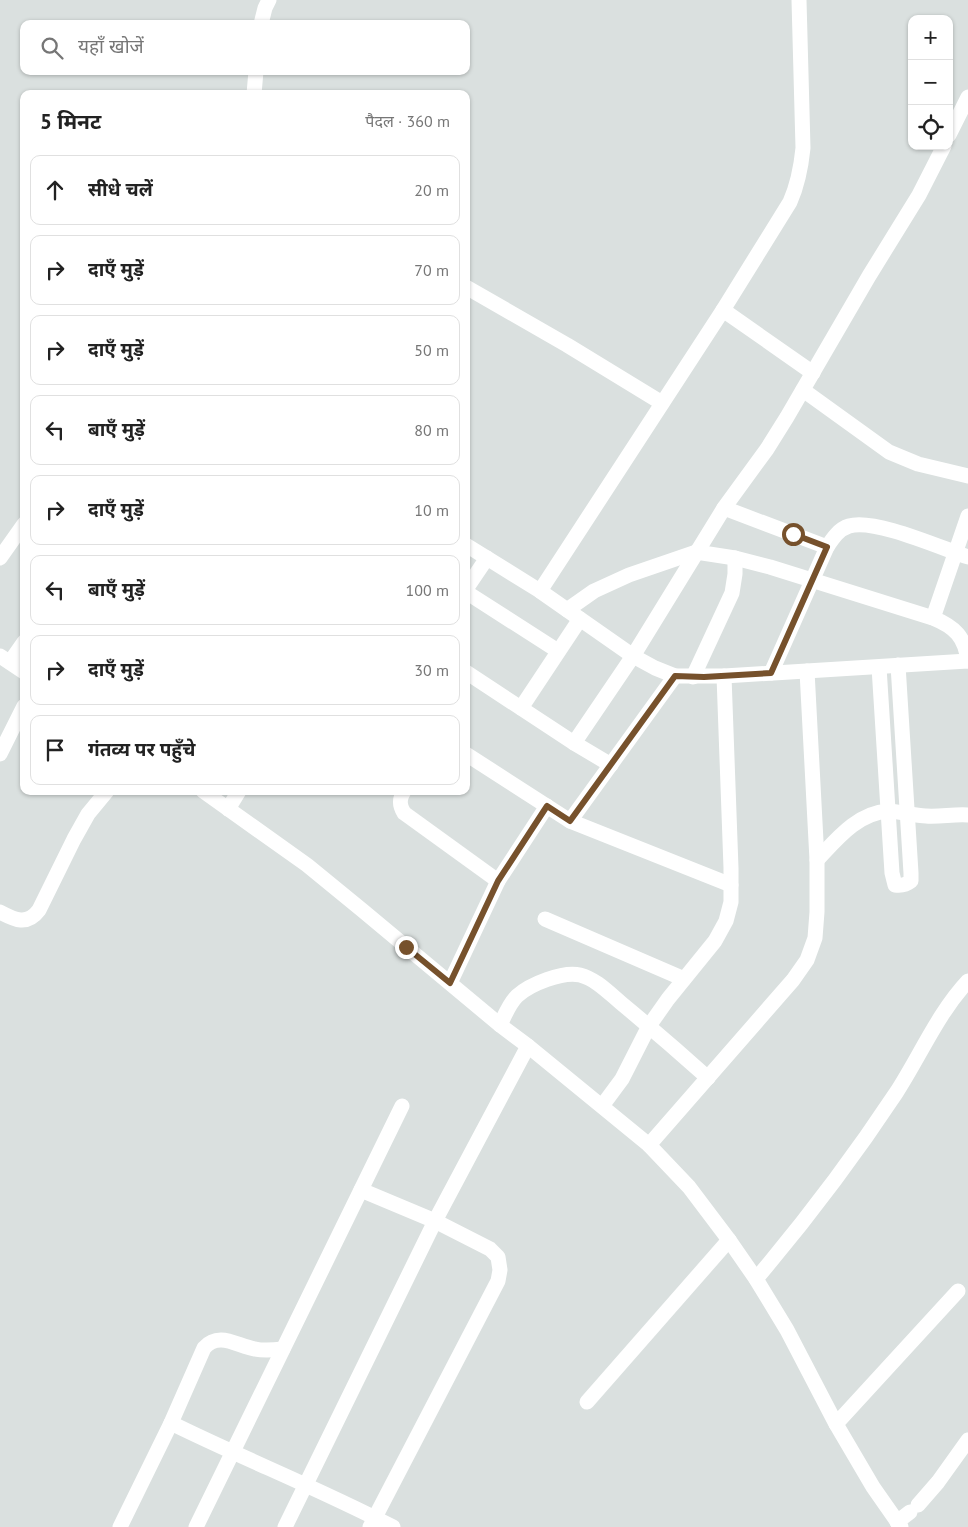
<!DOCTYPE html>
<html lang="hi">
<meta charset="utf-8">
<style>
:root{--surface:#fff;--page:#f2f2f2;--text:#222;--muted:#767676;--line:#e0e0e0}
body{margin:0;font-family:"PT Sans","Noto Sans Devanagari",sans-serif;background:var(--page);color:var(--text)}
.controls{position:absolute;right:15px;top:15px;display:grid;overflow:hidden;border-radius:10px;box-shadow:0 1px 4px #0004}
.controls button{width:45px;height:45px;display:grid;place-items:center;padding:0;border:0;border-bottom:1px solid var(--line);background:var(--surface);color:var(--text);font:25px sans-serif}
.stop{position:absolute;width:15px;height:15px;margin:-11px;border:4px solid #76512c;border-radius:50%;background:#fff}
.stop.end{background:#76512c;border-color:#fff;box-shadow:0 1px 5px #0008}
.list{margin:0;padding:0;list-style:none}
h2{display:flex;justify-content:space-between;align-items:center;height:65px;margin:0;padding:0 20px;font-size:21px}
h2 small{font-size:16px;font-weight:400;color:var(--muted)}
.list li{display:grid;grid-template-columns:32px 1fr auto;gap:15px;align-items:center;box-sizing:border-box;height:70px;margin:0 10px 10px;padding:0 10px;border:1px solid var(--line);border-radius:10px}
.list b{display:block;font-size:19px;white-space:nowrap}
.list em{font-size:16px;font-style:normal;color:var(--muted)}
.icon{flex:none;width:28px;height:28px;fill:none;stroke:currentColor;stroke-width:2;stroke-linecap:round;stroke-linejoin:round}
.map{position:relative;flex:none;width:968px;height:1527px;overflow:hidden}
.search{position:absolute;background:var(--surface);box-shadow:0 1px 4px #0004;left:20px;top:20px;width:450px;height:55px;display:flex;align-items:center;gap:12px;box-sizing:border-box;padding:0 18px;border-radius:10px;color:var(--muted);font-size:19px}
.panel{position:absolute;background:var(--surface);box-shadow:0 1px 4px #0004;left:20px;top:90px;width:450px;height:705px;border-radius:10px}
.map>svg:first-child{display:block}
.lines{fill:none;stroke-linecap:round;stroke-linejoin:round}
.minor{stroke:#fff;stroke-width:15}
.route{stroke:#76512c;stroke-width:6}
</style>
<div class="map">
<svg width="968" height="1527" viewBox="0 0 968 1527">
<rect width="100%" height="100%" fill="#dae0df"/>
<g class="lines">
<g class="minor">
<path d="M261 24 265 8 269 0"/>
<path d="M254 94 256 71"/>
<path d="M949 135 968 97"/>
<path d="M466 287 567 345 662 403"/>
<path d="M723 310 813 373"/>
<path d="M803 390 889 452 918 464 968 476"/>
<path d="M724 508 827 547"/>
<path d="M466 545 540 591 633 656 655 668 675 676H724L968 661"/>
<path d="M0 558 24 524"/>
<path d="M466 589 487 558"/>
<path d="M540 591 723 310 790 202C798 184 801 168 803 148L799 0"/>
<path d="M466 592 558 651"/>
<path d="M567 610 594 591 629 575 696 552 735 558 770 567 933 618C955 627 965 637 968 661"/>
<path d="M933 618 968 516"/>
<path d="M0 656 24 672"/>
<path d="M10 662 24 642"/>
<path d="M879 667 892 873 895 885C902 886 906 885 911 881V873L898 665"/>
<path d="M466 672 574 743 611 765"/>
<path d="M771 673 827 547C833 538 839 529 849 526 874 518 941 548 968 557"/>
<path d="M693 677 732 593 735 574V558"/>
<path d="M521 708 580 619"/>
<path d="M574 743 633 656 724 508 767 449 787 417 869 276 919 195 944 146"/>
<path d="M0 754 24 706"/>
<path d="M466 754 570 821 675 676"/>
<path d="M203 791 307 865 362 910 500 1025 528 1046 649 1145 689 1187 729 1240 756 1279 787 1330 836 1424 873 1487 901 1527"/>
<path d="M404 791C399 799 399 805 404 813L498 881"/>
<path d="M228 809 239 791"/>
<path d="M570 821 731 885"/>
<path d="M817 860C836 840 857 813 888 811 898 811 915 816 926 816 940 817 954 814 968 815"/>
<path d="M0 912C15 920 27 926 39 910L74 839 88 814 107 791"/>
<path d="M545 919 684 979"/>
<path d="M450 983 498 881 547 806"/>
<path d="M500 1025C505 1015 509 1004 517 996 530 984 563 971 580 975 596 979 609 993 621 1003 650 1027 679 1052 708 1078"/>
<path d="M602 1106 622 1079 649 1026 668 999 715 941 726 921 731 902V868L724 676"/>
<path d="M649 1145 793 980 807 960 815 938 817 912V860L807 671"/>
<path d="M361 1190 435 1221 490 1249 498 1257 500 1270 498 1281 370 1527"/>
<path d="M756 1279C806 1220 853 1158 896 1093 920 1056 938 1013 968 981"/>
<path d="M587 1402 729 1240"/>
<path d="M171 1423C244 1459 320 1489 393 1527"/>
<path d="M836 1424 958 1291"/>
<path d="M918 1505 938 1482 968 1440"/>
<path d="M897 1522 910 1512"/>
<path d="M120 1527 171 1423 204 1348C219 1331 237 1346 255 1349 264 1351 274 1350 283 1349"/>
<path d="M196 1527 402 1106"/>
<path d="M285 1527 435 1221 528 1046"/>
</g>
</g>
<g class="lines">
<path class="route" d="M406 947 450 983 498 881 547 806 570 821 675 676 704 677 771 673 827 547 793 534"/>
</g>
</svg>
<div class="controls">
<button>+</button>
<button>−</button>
<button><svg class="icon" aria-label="locate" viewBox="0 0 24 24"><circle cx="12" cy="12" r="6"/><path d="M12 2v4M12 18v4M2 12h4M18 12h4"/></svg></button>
</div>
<div class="stop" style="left:793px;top:534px"></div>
<div class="stop end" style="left:406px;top:947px"></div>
<div class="search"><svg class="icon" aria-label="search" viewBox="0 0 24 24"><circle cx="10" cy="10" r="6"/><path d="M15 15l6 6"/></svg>यहाँ खोजें</div>
<section class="panel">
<h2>5 मिनट<small>पैदल · 360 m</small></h2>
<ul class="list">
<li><svg class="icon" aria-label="ahead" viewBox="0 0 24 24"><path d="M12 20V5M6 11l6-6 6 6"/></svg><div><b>सीधे चलें</b></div><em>20 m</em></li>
<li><svg class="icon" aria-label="right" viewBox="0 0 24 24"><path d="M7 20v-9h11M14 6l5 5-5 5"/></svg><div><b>दाएँ मुड़ें</b></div><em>70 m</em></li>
<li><svg class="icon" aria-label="right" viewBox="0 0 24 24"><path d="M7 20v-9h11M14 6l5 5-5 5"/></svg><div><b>दाएँ मुड़ें</b></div><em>50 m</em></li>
<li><svg class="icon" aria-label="left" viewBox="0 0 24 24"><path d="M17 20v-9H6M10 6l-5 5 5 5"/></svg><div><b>बाएँ मुड़ें</b></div><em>80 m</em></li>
<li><svg class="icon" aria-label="right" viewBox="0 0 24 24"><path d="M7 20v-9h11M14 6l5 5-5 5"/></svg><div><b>दाएँ मुड़ें</b></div><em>10 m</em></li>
<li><svg class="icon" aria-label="left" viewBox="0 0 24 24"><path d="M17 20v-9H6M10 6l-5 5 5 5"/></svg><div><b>बाएँ मुड़ें</b></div><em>100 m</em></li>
<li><svg class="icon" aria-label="right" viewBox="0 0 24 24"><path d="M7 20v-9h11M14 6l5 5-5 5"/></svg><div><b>दाएँ मुड़ें</b></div><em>30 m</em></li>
<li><svg class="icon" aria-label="arrive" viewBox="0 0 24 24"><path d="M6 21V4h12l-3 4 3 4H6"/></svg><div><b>गंतव्य पर पहुँचे</b></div></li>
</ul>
</section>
</div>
